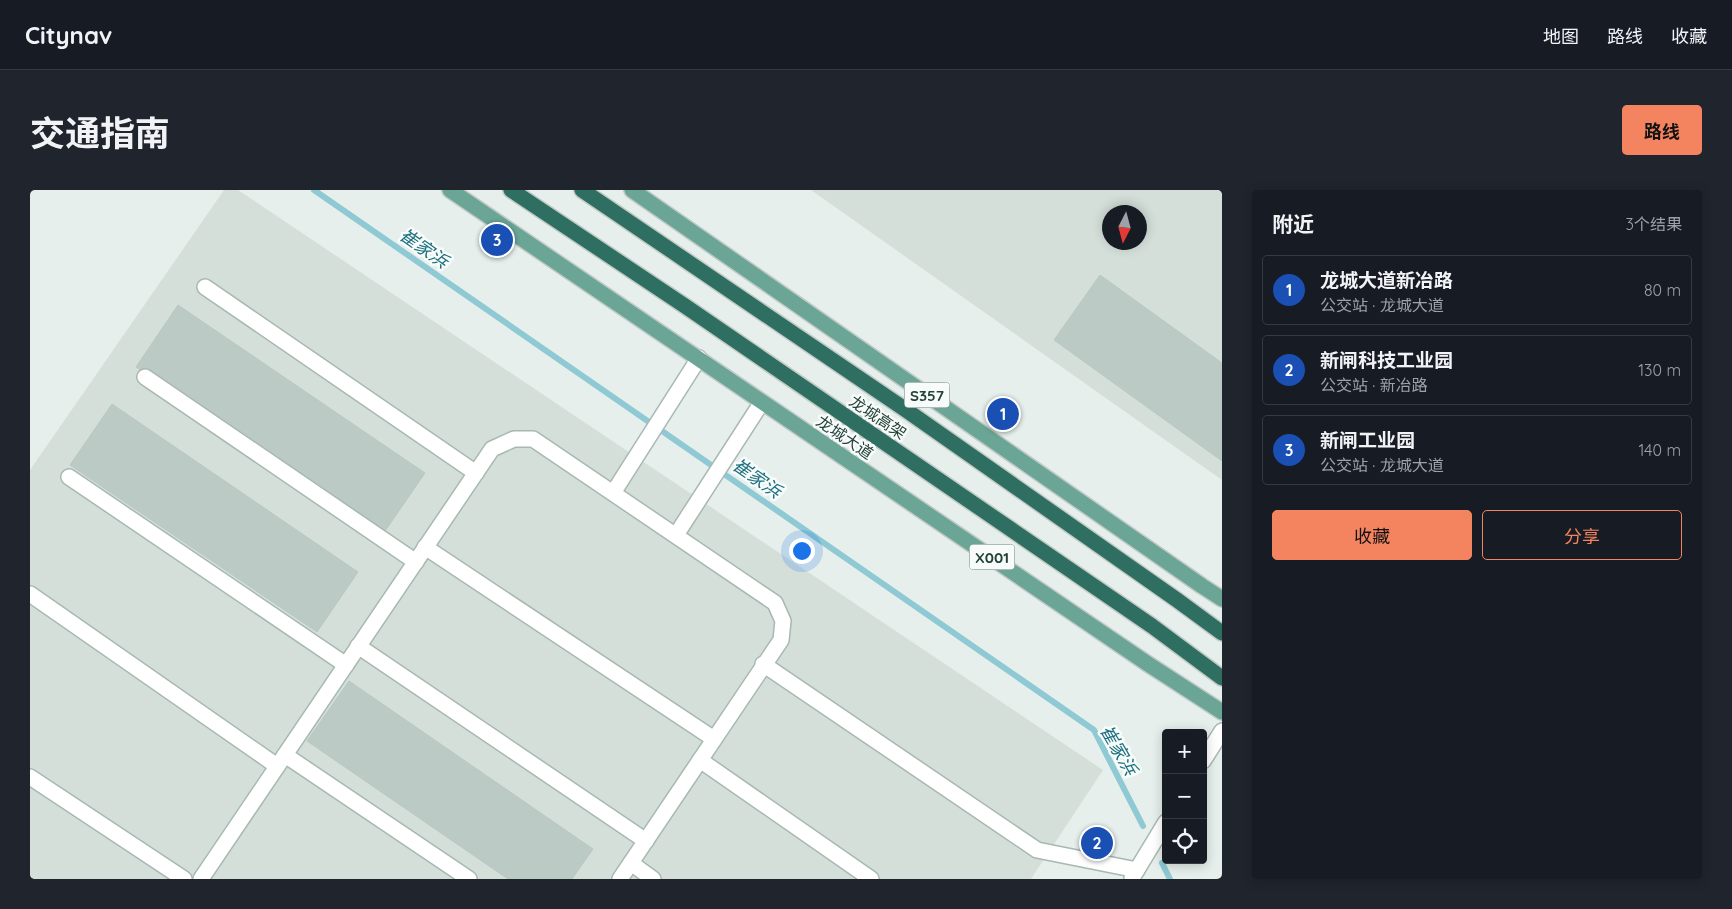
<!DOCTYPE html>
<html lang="zh">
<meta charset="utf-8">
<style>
:root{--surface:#171b24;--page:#20242c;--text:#f1f3f6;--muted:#9ea1a6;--line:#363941;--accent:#f4845f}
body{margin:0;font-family:Quicksand,"Noto Sans SC",sans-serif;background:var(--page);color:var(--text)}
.controls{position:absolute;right:15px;bottom:15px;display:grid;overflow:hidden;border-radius:5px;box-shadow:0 2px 12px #0003}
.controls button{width:45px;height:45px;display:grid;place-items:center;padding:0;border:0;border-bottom:1px solid var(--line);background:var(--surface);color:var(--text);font:25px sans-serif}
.compass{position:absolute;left:1072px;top:15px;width:45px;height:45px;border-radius:50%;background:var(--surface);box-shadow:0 2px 12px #0003;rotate:186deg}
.you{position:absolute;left:771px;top:360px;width:18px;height:18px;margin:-12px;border:4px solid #fff;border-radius:50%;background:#1a73e8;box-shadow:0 0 0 8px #1a73e833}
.badge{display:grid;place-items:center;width:32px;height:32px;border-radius:50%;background:var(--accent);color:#fff;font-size:16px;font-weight:700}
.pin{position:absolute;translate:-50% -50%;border:2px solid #fff;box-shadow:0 1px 5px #0006}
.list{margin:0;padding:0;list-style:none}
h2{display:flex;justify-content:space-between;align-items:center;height:65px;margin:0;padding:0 20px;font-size:21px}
h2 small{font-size:16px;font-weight:400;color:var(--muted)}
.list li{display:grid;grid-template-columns:32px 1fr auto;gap:15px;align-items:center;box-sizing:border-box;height:70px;margin:0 10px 10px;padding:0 10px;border:1px solid var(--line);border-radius:5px}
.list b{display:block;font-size:19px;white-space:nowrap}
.list p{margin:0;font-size:16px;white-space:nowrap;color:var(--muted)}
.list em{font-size:16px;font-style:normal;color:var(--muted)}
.actions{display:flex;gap:10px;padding:15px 20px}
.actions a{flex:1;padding:11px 0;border:1px solid var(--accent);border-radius:5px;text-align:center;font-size:18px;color:var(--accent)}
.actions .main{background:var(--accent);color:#111}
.icon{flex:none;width:28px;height:28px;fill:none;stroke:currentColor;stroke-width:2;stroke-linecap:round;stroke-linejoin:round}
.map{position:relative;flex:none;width:1192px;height:689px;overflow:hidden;border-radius:5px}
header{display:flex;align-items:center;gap:30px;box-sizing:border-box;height:70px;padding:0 25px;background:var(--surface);border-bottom:1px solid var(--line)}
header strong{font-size:24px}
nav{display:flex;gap:28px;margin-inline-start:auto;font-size:18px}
.intro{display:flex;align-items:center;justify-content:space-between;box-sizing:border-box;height:120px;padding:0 30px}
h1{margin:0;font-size:35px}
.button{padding:12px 22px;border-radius:5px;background:var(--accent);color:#111;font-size:18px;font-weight:700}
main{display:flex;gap:30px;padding:0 30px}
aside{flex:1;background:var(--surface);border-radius:5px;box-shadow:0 2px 12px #0003}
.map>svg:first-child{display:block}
.built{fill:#d4dfda;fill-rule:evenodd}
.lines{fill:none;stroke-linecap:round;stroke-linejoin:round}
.stream{stroke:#8ec9d4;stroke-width:6}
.building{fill:#bbcac4;stroke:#b8c9c2}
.minor-casing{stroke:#a8b8b2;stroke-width:18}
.major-casing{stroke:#c2cac8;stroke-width:18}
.highway-casing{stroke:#c2cac8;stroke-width:18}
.minor{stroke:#fff;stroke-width:15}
.major{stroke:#6aa596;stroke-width:15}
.highway{stroke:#2f6f62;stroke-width:15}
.labels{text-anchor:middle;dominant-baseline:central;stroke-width:5;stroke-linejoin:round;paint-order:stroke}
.shield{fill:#f7fbf9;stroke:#637a73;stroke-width:1}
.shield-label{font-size:15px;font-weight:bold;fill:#24423a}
.street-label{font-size:16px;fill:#24423a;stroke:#f7fbf9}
.water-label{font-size:18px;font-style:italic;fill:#1c6f80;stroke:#f7fbf9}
</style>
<header>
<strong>Citynav</strong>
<nav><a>地图</a><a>路线</a><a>收藏</a></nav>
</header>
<div class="intro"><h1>交通指南</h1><a class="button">路线</a></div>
<main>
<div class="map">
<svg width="1192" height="689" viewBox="0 0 1192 689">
<rect width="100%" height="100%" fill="#e6efeb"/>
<g class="built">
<path d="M194 0H208L1073 580 1001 689H0V280Z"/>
<path d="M781 0H1192V290ZM1080 22H1110V52H1080Z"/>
</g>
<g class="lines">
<g class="stream">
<path d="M284 0 1064 540 1113 636"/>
<path d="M1132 673 1140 689"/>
</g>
</g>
<g class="building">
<path d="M1070 85 1192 173V271L1024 150Z"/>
<path d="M148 115 395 283 353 344 106 177Z"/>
<path d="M82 214 328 382 287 442 40 275Z"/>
<path d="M319 491 563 659 542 689H478L277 551Z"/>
</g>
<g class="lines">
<g class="minor-casing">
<g id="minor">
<path d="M175 97 446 283"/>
<path d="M115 187 386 372"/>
<path d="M39 287 316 475"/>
<path d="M583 303 669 168"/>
<path d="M646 345 732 212"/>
<path d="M395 357 684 549"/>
<path d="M0 404 247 576"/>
<path d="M328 456 616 651"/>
<path d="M733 474 1007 660 1107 680"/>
<path d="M255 565 439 689"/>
<path d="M670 570 841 689"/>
<path d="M1173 571 1192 541"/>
<path d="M0 587 154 689"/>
<path d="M601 673 623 689"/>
<path d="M1102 688 1136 632"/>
<path d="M171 689 462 259 484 249H503L745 413 753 431 751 450 590 689"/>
</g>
</g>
<g class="major-casing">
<g id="major">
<path d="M420 0 1118 474 1192 522"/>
<path d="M602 0 1172 396 1192 409"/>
</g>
</g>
<g class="highway-casing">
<g id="highway">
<path d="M481 0 655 116 1122 436 1192 488"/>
<path d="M552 0 876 220 1147 410 1192 443"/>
</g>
</g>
<use href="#minor" class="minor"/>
<use href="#major" class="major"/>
<use href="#highway" class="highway"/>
</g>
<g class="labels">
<g class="shield">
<rect x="874.5" y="192.5" width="45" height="25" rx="4"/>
<rect x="939.5" y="354.5" width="45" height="25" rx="4"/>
</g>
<g class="shield-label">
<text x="897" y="205">S357</text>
<text x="962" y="367">X001</text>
</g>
<g class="street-label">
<text transform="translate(848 227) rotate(34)">龙城高架</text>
<text transform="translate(815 247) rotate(34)">龙城大道</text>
</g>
<g class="water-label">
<text transform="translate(394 58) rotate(35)">崔家浜</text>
<text transform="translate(727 288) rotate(35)">崔家浜</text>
<text transform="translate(1089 560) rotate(60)">崔家浜</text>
</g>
</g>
</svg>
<div class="controls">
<button>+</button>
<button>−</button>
<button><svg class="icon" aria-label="locate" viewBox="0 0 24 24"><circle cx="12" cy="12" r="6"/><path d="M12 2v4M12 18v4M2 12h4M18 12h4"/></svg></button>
</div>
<svg class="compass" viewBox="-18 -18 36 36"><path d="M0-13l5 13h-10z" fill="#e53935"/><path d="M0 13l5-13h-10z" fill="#9ea1a6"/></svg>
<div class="you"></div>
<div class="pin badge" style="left:973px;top:224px;background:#1a4fb4">1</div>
<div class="pin badge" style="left:1067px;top:653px;background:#1a4fb4">2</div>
<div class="pin badge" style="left:467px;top:50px;background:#1a4fb4">3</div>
</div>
<aside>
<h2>附近<small>3个结果</small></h2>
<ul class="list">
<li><span class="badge" style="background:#1a4fb4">1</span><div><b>龙城大道新冶路</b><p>公交站 · 龙城大道</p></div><em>80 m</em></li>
<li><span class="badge" style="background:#1a4fb4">2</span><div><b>新闸科技工业园</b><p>公交站 · 新冶路</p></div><em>130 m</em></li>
<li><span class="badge" style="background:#1a4fb4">3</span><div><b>新闸工业园</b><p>公交站 · 龙城大道</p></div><em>140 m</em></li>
</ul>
<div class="actions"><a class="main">收藏</a><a>分享</a></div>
</aside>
</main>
